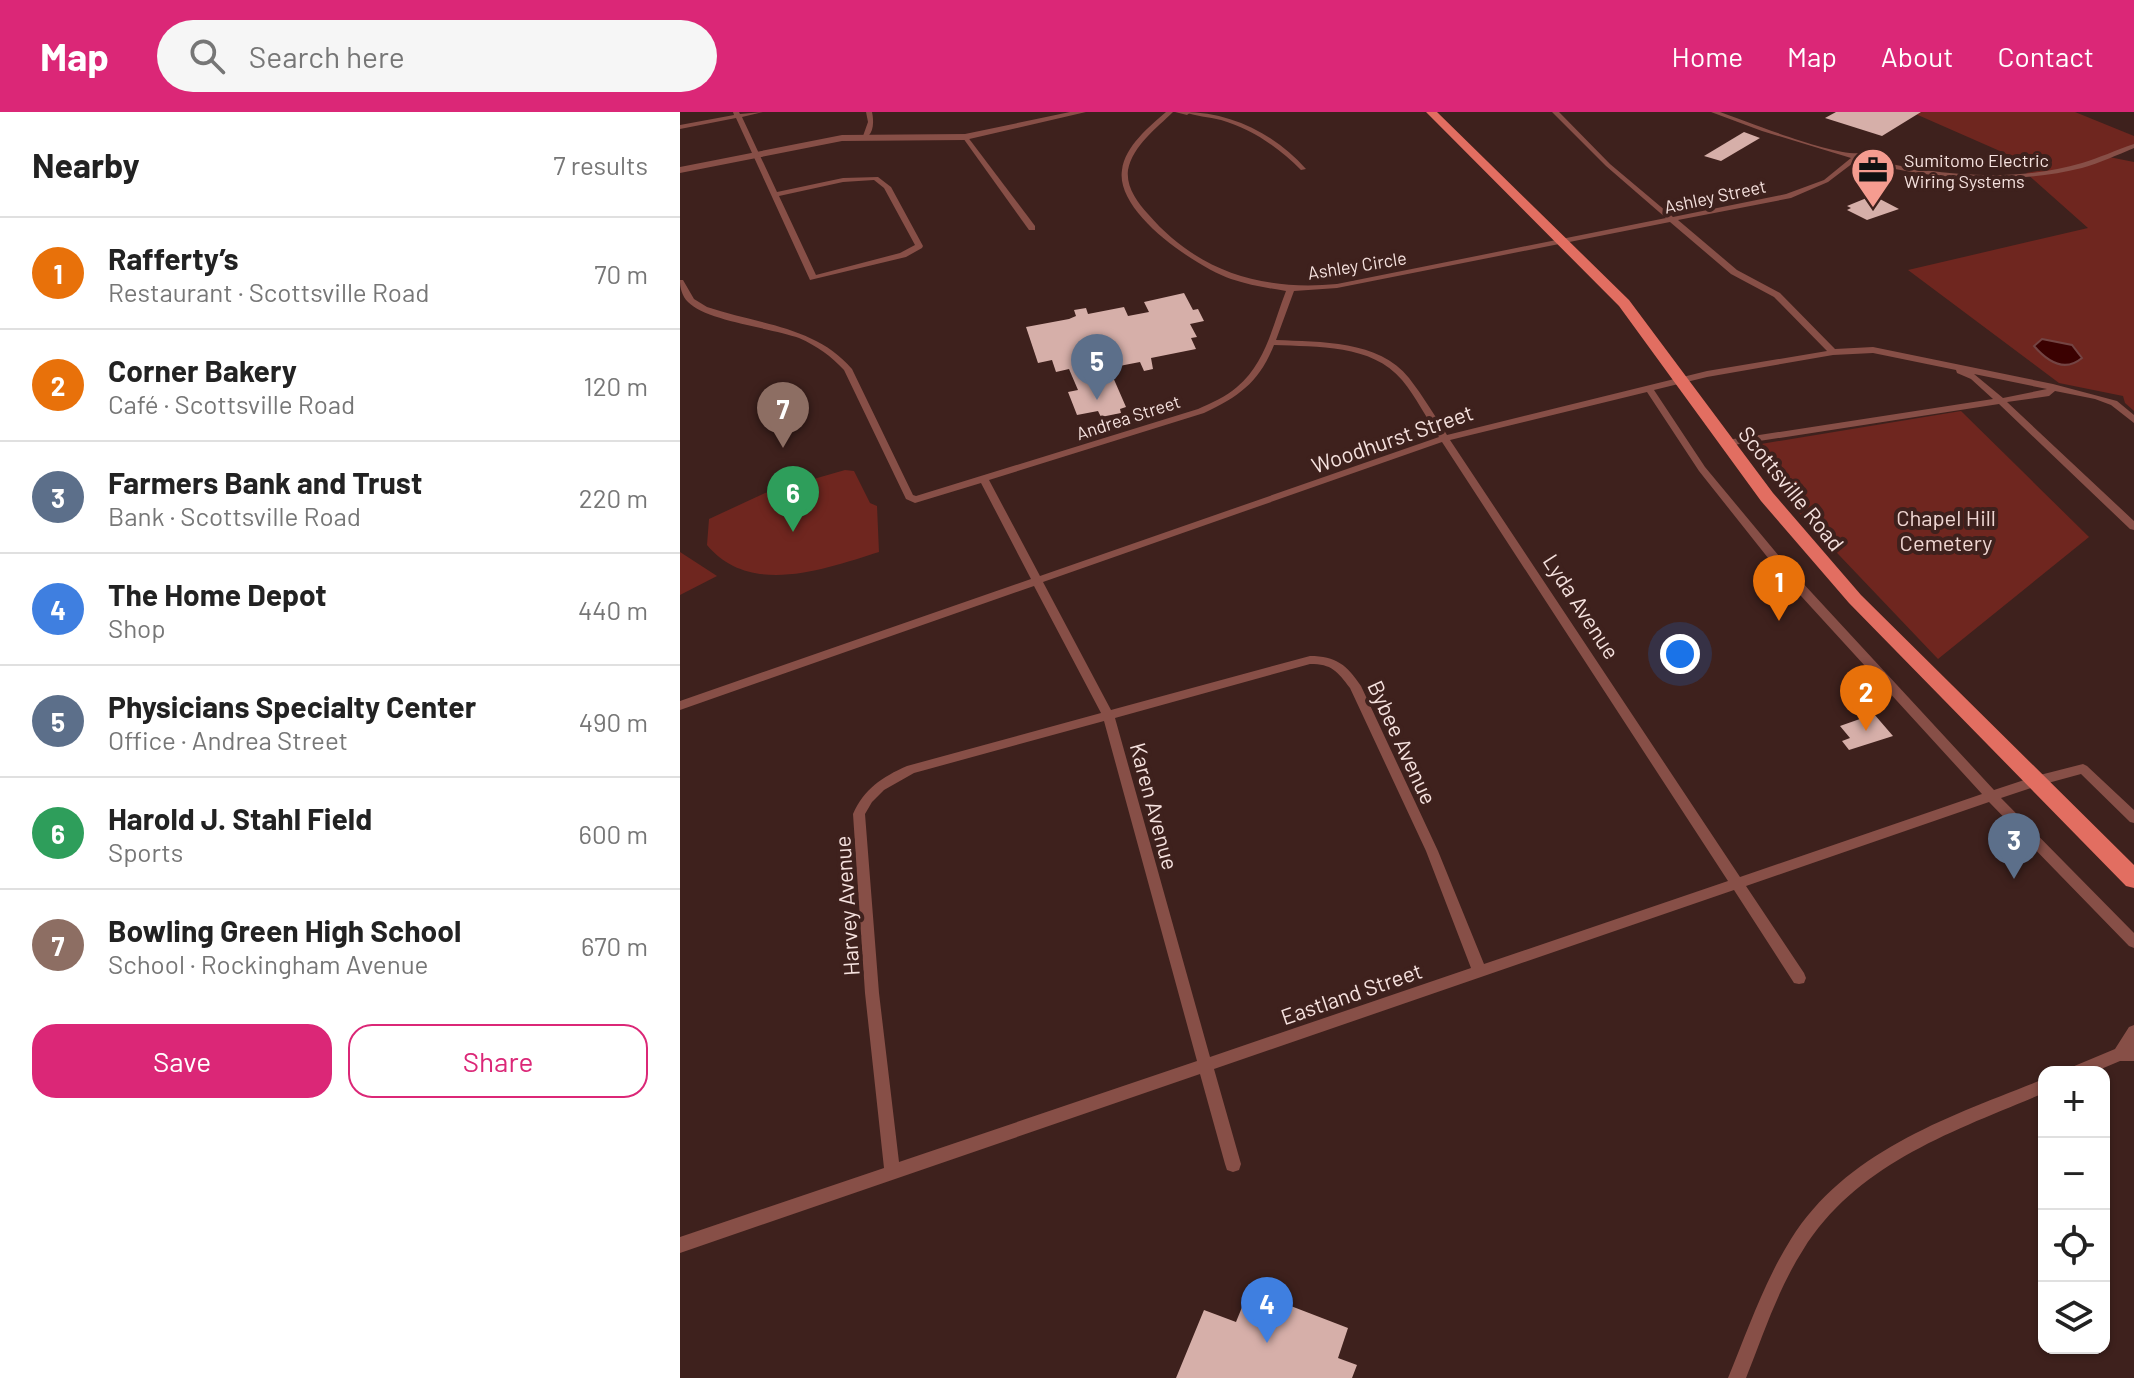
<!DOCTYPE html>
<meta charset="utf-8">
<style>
:root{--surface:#fff;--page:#f6f6f6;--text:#222;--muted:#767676;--line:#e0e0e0;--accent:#db2777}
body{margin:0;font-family:Barlow,sans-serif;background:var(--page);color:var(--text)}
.controls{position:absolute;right:24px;bottom:24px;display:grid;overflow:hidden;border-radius:16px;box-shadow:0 2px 6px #0004}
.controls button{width:72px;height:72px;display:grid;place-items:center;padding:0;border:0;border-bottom:2px solid var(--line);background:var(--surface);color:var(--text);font:40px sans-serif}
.you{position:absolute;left:1000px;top:542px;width:28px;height:28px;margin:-20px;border:6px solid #fff;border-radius:50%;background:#1a73e8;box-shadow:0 0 0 12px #1a73e833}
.badge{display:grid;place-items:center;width:52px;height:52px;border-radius:50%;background:var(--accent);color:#fff;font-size:26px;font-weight:700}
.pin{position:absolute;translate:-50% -66px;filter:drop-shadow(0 2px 4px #0008)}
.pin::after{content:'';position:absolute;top:42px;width:28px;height:24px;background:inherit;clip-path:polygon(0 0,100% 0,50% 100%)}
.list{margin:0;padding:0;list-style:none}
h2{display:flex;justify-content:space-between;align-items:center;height:104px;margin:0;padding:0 32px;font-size:34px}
h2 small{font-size:26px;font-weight:400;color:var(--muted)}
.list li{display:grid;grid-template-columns:52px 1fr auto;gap:24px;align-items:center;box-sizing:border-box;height:112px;padding:0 32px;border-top:2px solid var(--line)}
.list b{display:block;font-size:30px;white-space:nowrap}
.list p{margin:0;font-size:26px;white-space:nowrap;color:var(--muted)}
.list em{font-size:26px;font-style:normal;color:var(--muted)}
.actions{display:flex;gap:16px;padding:24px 32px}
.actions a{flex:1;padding:18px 0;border:2px solid var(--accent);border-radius:24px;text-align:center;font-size:28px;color:var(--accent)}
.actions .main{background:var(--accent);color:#fff}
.icon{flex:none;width:44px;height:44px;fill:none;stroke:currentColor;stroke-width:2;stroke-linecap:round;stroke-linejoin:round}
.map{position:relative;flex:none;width:1454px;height:1266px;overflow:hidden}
header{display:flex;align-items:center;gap:48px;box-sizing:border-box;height:112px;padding:0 40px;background:var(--accent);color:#fff}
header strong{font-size:38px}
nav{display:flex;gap:44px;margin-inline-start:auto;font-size:28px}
.search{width:560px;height:72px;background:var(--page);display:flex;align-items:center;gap:20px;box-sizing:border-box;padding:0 28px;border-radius:44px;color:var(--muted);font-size:30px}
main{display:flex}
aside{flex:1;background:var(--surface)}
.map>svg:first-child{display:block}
.green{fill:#6f261f}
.water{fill:#3b0101;stroke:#734443;stroke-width:2}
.building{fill:#d6afa9}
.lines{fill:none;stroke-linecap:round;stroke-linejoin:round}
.minor{fill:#874f47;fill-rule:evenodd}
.tertiary{fill:#874f47;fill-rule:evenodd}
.primary{fill:#e26e61;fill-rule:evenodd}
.labels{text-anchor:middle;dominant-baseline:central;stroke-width:8;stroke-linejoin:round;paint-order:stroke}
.far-poi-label{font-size:18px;fill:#f5e1de;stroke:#3e211d;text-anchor:start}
.far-street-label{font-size:18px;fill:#f5e1de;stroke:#3e211d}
.street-label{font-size:22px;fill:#f5e1de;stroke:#3e211d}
.park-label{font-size:22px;fill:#efd6d2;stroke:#3e211d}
</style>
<header>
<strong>Map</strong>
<div class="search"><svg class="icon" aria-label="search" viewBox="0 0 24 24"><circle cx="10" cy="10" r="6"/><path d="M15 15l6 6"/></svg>Search here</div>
<nav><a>Home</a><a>Map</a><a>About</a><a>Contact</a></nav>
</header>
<main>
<aside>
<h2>Nearby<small>7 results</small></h2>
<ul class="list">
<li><span class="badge" style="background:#e8710a">1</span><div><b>Rafferty’s</b><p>Restaurant · Scottsville Road</p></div><em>70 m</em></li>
<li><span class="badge" style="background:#e8710a">2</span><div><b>Corner Bakery</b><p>Café · Scottsville Road</p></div><em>120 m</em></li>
<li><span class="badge" style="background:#5c6f8a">3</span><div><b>Farmers Bank and Trust</b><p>Bank · Scottsville Road</p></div><em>220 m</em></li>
<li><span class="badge" style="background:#3f7fe0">4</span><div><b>The Home Depot</b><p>Shop</p></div><em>440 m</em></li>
<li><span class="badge" style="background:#5c6f8a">5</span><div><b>Physicians Specialty Center</b><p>Office · Andrea Street</p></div><em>490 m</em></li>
<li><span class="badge" style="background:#2e9e5b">6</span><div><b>Harold J. Stahl Field</b><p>Sports</p></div><em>600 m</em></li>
<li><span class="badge" style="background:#8d6e63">7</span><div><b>Bowling Green High School</b><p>School · Rockingham Avenue</p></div><em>670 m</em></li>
</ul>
<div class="actions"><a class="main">Save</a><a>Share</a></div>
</aside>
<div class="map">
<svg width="1454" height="1266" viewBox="0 0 1454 1266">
<rect width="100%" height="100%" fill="#3e211d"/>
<g class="green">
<path d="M1231 0H1395L1454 24V34L1429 45 1454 50V299L1445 291 1443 284 1379 271 1228 158 1408 116 1346 61 1363 58Z"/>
<path d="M1281 299 1409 425 1258 547 1120 402 1069 339 1075 333Z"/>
<path d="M165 358 174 359 190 391 197 394 199 440C145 457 70 485 27 433L29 407 85 381Z"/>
<path d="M0 440 37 464 0 483Z"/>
</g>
<path class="water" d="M1362 227 1392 233 1402 246C1384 261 1367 249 1354 234Z"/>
<g class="building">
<path d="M1156 0H1241L1202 24 1145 6Z"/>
<path d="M1064 20 1080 26 1041 49 1024 44Z"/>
<path d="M1189 85H1196L1219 97 1187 108 1167 98 1171 96 1167 94Z"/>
<path d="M504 181 513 198 518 197 524 209 510 212 517 225 511 226 516 237 471 246 473 257 464 259 460 250 429 256 446 295 440 297 441 301 421 305 418 299 397 303 388 280 398 278 389 257 376 260 372 248 358 251 346 215 389 207 396 204 394 198 406 196 408 202 444 195 448 204 469 200 464 190Z"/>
<path d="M1194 602 1213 624 1169 638 1162 629 1170 626 1160 614Z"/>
<path d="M569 1178 668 1216 658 1246 677 1253 672 1266H496L524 1198 556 1210Z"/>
</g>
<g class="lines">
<g class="minor">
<path d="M53 0H59L60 2 83 0 62 5 97 80 163 66 198 65 211 75 243 134 242 136 226 145 130 168 56 6 0 17V13L54 3ZM194 68 204 76 235 133 220 141 136 163 99 84 163 70Z"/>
<path d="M186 0H192C194 9 194 21 186 26L183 24 188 10Z"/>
<path d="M486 0H493C477 16 453 33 448 58 446 75 457 90 468 102 518 160 582 179 657 172L986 106 926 54 872 0H879L930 52 993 105 1106 82 1144 68 1171 46 1082 19 1031 0H1040C1071 11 1155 45 1182 41L1181 45C1250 63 1332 72 1402 51 1419 46 1436 38 1454 32V36C1437 43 1420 51 1402 56 1328 74 1250 68 1177 48L1148 70 1111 86 998 108 1057 158 1100 181 1155 237 1193 235 1373 272 1437 289 1454 303V311L1431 293 1415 287 1375 279 1369 284 1327 290 1454 409V418L1450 417 1319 292 1047 334 1042 331 1047 328 1313 287 1291 267 1277 261 1276 258 1193 241 1153 243 1027 265 974 278 1025 355 1108 455 1314 678 1356 664 1403 652 1407 654 1454 698V711L1450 710 1401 662 1357 674 1321 686 1454 821V836L1449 834 1309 690 1066 774 1124 861 1126 866 1124 871 1119 872 1114 871 1054 778 534 957 561 1052 559 1058 553 1060 547 1058 545 1052 520 962 0 1141V1125L204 1056 185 881 173 702C184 677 202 665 227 654L421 601 354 474 0 598V589L351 467 301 371 235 391 226 387 164 258C151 244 137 234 119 226 92 216 26 209 8 190 2 184 0 176 0 168H3L14 187 27 195C77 212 136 214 172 257L233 383 236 384 518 297C531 291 546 285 557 275 586 251 593 212 606 179 587 176 569 173 551 167 517 155 435 101 442 58 445 34 469 15 486 0ZM990 110 1051 162 1094 185 1147 239 1027 259 767 323C755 304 743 284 729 266 699 228 640 230 596 228L614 179 657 176ZM594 233C637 235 692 232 722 268 736 285 747 307 759 325L360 464 309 368 524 301C560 284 579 270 594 233ZM1294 262 1367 277 1323 286ZM967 280 1019 359 1100 461 1302 682 1060 765 770 328ZM762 330 1048 769 804 852 758 739 681 574C667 553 656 544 630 544L431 598 363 470ZM630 552C652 552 657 559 670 576L746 739 791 856 530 945 435 606ZM424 609 517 949 219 1050 199 881 185 702 192 690 204 678 234 661Z"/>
<path d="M504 0C551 0 595 22 626 57L621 58C598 35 572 17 541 8 529 5 515 4 504 0Z"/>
<path d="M283 24H287L355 114V118H349L283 26Z"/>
<path d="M1454 913V949H1440L1414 960H1390L1392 955 1435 937 1449 915Z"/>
<path d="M1364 967V981C1274 1019 1177 1051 1123 1138 1098 1177 1083 1223 1066 1266H1048C1067 1220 1084 1170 1111 1127 1167 1038 1271 1004 1364 967Z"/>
</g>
<g class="tertiary">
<path d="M390 0H406L285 28 162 29 0 61V55L162 23 285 22Z"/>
<path d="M495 0H511L507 3Z"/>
</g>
<path class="primary" d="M746 0H757L949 188 1093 381 1181 483 1454 753V776L1446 774 1169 491 1081 389 939 194Z"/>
</g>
<defs>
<g id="office-pin" transform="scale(2.3)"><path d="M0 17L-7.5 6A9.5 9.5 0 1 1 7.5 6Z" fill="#f59c90" stroke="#3e211d"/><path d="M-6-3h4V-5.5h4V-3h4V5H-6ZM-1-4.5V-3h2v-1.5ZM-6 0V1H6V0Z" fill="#111"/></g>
</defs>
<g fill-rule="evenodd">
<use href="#office-pin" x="1193" y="58"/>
</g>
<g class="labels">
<g class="far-poi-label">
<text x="1224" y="48">Sumitomo Electric<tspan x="1224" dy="21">Wiring Systems</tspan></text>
</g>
<g class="far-street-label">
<text transform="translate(1035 84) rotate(-12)">Ashley Street</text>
<text transform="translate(677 153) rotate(-9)">Ashley Circle</text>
<text transform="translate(448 305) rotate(-18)">Andrea Street</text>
</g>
<g class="street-label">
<text transform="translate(712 326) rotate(-19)">Woodhurst Street</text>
<text transform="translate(1112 376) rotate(51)">Scottsville Road</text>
<text transform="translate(902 494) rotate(57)">Lyda Avenue</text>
<text transform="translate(723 630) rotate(65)">Bybee Avenue</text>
<text transform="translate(475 694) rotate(75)">Karen Avenue</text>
<text transform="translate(166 794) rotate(-94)">Harvey Avenue</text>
<text transform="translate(671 881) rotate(-19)">Eastland Street</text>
</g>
<g class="park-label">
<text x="1266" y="405">Chapel Hill<tspan x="1266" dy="25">Cemetery</tspan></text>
</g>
</g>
</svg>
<div class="controls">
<button>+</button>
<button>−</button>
<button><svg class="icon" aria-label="locate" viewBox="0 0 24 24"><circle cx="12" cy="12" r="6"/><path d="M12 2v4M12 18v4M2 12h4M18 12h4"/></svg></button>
<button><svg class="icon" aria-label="layers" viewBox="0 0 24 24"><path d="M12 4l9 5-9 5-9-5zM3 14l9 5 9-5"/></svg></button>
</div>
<div class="you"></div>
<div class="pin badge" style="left:1099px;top:509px;background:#e8710a">1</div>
<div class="pin badge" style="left:1186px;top:619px;background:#e8710a">2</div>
<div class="pin badge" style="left:1334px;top:767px;background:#5c6f8a">3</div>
<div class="pin badge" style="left:587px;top:1231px;background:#3f7fe0">4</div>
<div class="pin badge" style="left:417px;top:288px;background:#5c6f8a">5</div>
<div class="pin badge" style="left:113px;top:420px;background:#2e9e5b">6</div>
<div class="pin badge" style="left:103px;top:336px;background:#8d6e63">7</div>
</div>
</main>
